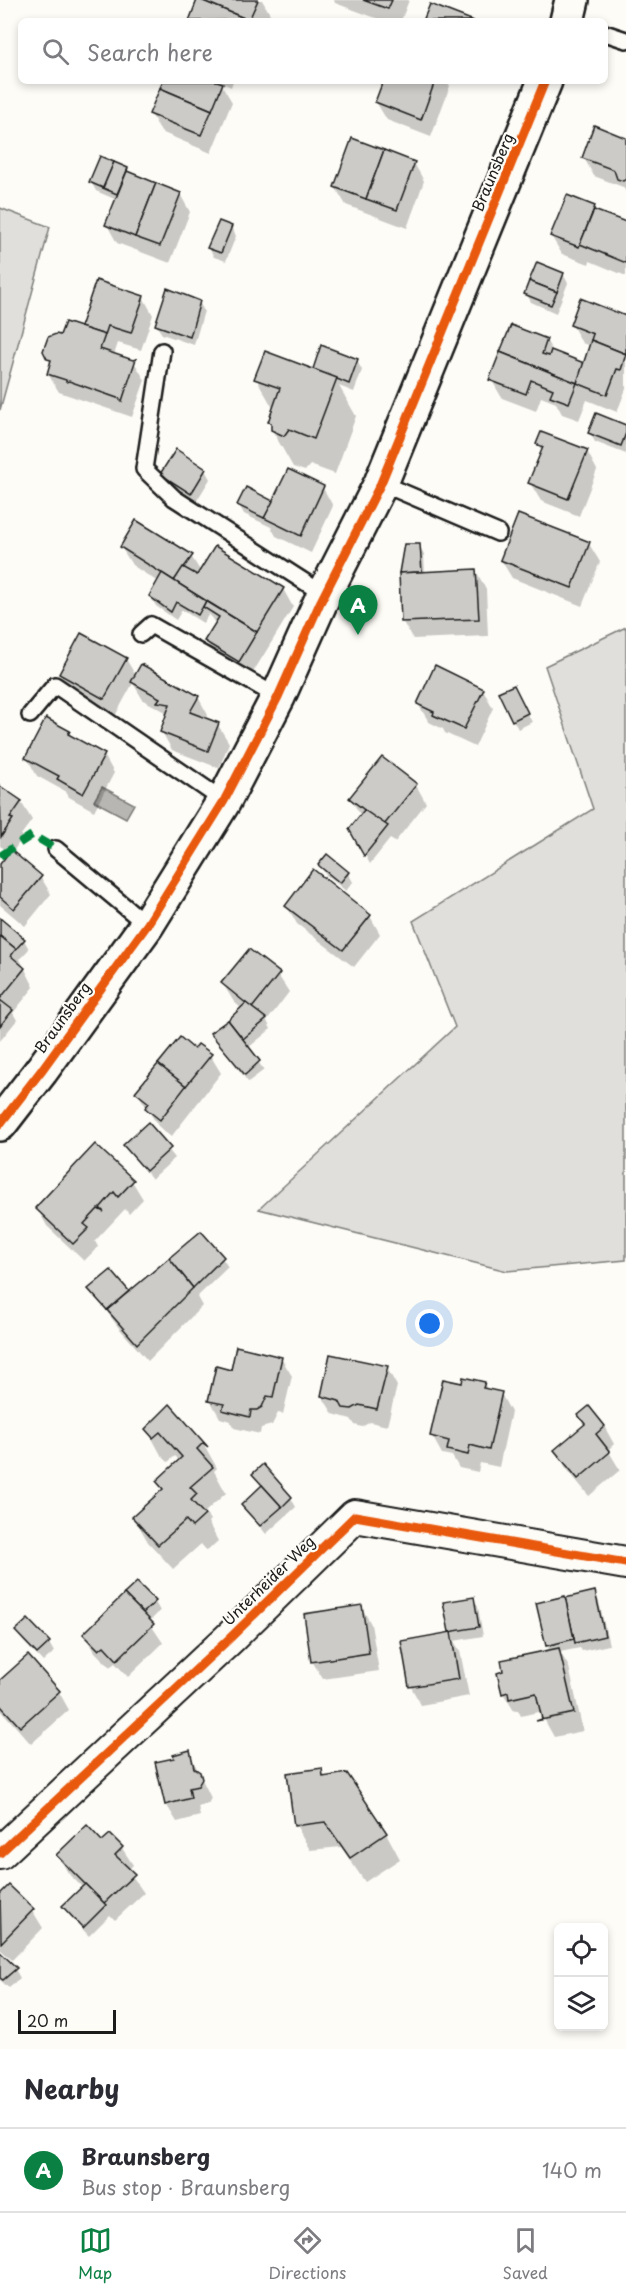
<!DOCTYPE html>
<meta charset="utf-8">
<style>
:root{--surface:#fff;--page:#f2f2f3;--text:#2b2b33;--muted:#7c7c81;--line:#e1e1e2;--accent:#0b8043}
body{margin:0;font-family:"Playpen Sans",sans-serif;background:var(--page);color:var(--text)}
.controls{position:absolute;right:18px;bottom:18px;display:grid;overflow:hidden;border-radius:9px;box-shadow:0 3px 9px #0003}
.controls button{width:54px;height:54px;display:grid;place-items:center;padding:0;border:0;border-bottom:2px solid var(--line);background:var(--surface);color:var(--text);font:30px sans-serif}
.scale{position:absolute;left:18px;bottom:15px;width:98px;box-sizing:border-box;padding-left:6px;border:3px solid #1c1c1c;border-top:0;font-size:16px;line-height:21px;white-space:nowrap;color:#1c1c1c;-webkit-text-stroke:4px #fdfcf7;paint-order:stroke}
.you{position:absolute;left:430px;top:1324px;width:21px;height:21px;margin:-15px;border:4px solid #fff;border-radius:50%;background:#1a73e8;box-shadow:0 0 0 9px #1a73e833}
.badge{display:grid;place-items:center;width:39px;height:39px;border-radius:50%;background:var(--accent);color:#fff;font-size:20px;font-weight:700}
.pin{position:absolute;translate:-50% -50px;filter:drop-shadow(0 2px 3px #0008)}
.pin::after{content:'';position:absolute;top:32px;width:21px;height:18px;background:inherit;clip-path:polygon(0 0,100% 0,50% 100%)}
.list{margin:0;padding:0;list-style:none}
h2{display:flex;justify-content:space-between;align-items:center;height:78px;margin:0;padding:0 24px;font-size:26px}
h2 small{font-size:20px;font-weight:400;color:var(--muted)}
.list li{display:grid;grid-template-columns:39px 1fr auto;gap:18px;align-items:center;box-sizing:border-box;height:84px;padding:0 24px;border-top:2px solid var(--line)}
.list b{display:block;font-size:22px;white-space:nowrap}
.list p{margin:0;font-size:20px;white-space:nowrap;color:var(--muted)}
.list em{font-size:20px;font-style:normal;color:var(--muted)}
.icon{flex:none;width:33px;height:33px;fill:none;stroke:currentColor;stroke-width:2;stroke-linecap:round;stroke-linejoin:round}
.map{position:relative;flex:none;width:626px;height:2049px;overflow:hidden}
.search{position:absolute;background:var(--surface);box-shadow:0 3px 9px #0003;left:18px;right:18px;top:18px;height:66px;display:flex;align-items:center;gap:15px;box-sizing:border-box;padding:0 21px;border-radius:9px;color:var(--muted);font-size:22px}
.sheet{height:162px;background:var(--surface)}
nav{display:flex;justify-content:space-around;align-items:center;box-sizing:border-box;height:84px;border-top:2px solid var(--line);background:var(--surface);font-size:16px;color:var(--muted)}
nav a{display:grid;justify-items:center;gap:3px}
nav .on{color:var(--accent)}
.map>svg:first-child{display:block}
.green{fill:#e0dfdb;stroke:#7e7e7c;stroke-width:1.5}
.water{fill:#b7b6b2;stroke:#797876;stroke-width:1.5}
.shadow{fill:#0003}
.building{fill:#cccbc8;stroke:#1c1c1c;stroke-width:1.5}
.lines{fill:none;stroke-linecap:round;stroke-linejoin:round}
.lane-casing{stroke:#1c1c1c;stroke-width:20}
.street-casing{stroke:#1c1c1c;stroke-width:36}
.secondary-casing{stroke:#1c1c1c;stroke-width:38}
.lane{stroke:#fdfcf7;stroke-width:15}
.street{stroke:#fdfcf7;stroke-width:32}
.secondary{stroke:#fdfcf7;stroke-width:33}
.quiet{stroke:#00873e;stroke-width:8;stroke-dasharray:15 8;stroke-linecap:butt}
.cycleway-casing{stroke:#fdfcf7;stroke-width:13}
.cycleway{stroke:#e8590c;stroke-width:9}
.labels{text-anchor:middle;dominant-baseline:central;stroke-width:4.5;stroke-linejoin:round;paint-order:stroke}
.street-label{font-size:15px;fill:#1c1c1c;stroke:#fdfcf7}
</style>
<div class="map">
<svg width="626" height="2049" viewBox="0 0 626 2049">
<rect width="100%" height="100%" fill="#fdfcf7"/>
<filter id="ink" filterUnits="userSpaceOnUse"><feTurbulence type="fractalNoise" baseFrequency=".0167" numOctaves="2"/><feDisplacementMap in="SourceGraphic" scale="12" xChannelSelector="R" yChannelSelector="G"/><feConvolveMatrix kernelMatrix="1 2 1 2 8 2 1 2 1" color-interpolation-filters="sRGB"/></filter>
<g filter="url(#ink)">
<g class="green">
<path d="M0 208 50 227 0 410Z"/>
<path d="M626 627V1260L507 1271 259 1209 455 1027 413 921 593 809 545 666Z"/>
</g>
<path class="water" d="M102 787 134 804 126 818 94 801Z"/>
<g class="shadow">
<path d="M199 0H262L270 14 267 21H190Z"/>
<path d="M334 0H409L401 21H384L335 3Z"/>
<path d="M165 81H233L231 87 220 82 232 102 211 153 161 132 151 114Z"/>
<path d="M384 81H447L450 86 431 137 387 120 376 102Z"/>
<path d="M626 139V192L623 187 594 176 584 158Z"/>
<path d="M414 163 424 181 407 228 346 205 335 187Z"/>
<path d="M127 169 130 174 180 194 190 212 170 263 117 243 107 225 117 200 96 191 91 182Z"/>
<path d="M594 207 597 212 626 224V276L590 261 589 264 562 254 551 236Z"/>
<path d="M231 227 236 236 226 261 214 257 209 248Z"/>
<path d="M563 274 568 283 556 313 531 302 526 293Z"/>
<path d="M143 297 153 315 141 350 118 343 114 355 134 362 145 380 132 417 59 392 48 374 51 364 45 351 61 337Z"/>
<path d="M199 302 204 311 194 345 162 334 156 325Z"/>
<path d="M626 317V389L617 412 587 400 579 420 562 414 556 403 541 397 536 411 502 398 491 379 546 340 553 352 584 364 590 346 582 343 572 325Z"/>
<path d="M357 361 362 370 354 392 339 386 356 416 335 474 310 465 305 471 293 467 272 430 270 421 274 410 256 378 319 373Z"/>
<path d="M626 427V454L595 442 590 433Z"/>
<path d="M538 444 587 451 597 470 579 516 541 501 530 483 542 452Z"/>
<path d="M205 470 210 479 196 502 167 483 162 474Z"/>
<path d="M323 488 333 506 311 553 276 536 271 527 244 514 239 505 273 503Z"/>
<path d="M589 544 600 562 582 606 512 578 501 560Z"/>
<path d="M419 545 424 554 425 573 476 571 486 589 488 636 413 639 402 621Z"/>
<path d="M121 547 191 556 201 572 283 589 293 607 249 679 216 659 206 641 216 625 209 614 203 623 182 610 176 620 156 606 150 596 158 582 132 565Z"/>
<path d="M126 659 136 676 198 697 208 715 206 720 218 725 229 743 219 768 172 750 162 732 167 717 164 711 143 700 133 683 115 716 71 692 60 674Z"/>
<path d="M483 690 493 708 475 747 445 733 443 729 429 722 418 704Z"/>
<path d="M518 696 532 722 518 729 513 720Z"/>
<path d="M69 732 73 738 104 755 114 773 94 811 69 797 66 792 37 776 27 758Z"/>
<path d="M416 785 426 803 395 842 390 839 370 864 351 830 361 816 350 798Z"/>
<path d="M0 788 21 802 32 820 21 835 22 838 12 853 40 876 51 894 25 926 0 905V867L11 853 0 846Z"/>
<path d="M320 865 348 873 353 882 346 891 325 874Z"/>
<path d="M287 906 370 916 380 934 354 967 297 924Z"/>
<path d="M0 920 24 940 29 949 20 959 34 987 13 1013 17 1020 0 1041Z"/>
<path d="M278 975 289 992 267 1021 271 1029 248 1048 264 1070 248 1082 212 1034 242 1009 234 1002 223 984Z"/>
<path d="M194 1051 210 1055 221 1073 171 1137 158 1126 137 1092Z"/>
<path d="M148 1124 175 1158 152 1179 125 1145Z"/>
<path d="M132 1181 143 1199 129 1214 125 1209 95 1241 98 1247 84 1261 47 1226 37 1208Z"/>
<path d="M222 1258 228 1267 197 1297 202 1306 148 1361 119 1328 90 1289 111 1272 129 1294Z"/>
<path d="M281 1358 292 1376 283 1414 278 1413 272 1425 261 1428 260 1434 234 1428 230 1421 220 1418 210 1400 232 1372Z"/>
<path d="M387 1368 397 1386 387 1426 370 1422 362 1427 355 1425 351 1419 333 1414 322 1396Z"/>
<path d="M484 1383 488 1391 501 1394 511 1412 499 1467 480 1463 478 1472 459 1468 452 1456 442 1454 432 1436 463 1385Z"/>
<path d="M170 1406 203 1443 217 1468 214 1471 226 1493 205 1512 210 1520 208 1522 218 1541 207 1551 201 1544 173 1569 148 1542 134 1517 164 1490 158 1481 180 1461 175 1456 168 1462 161 1455 147 1429Z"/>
<path d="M580 1416 604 1426 614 1444 608 1450 620 1470 589 1496 566 1468 556 1450 586 1425Z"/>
<path d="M254 1474 291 1498 296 1507 266 1534 243 1505 263 1487Z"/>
<path d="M137 1584 155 1602 160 1611 149 1622 163 1643 128 1677 115 1663 110 1667 95 1652 85 1634Z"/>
<path d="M594 1593 599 1602 609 1645 582 1651 580 1648 560 1652 569 1667 583 1731 554 1737 544 1719 542 1711 521 1716 518 1710 514 1711 503 1693 550 1651 547 1645Z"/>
<path d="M473 1598 478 1607 483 1636 454 1641 460 1651 469 1696 421 1705 411 1687 403 1642 451 1633 450 1631Z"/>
<path d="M361 1606 371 1624 379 1671 323 1679 312 1661Z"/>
<path d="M17 1631 49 1643 54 1652 43 1662 22 1640Z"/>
<path d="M28 1657 59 1692 69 1710 31 1744 0 1709V1682Z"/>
<path d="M189 1752 211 1798 208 1804 198 1806 200 1816 177 1822 166 1804 176 1759Z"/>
<path d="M321 1770 326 1777 386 1833 400 1859 365 1882 341 1847 310 1850 296 1825Z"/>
<path d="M102 1843 122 1848 133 1865 128 1870 144 1893 115 1920 110 1915 89 1936 69 1915 64 1906 83 1888 68 1873 58 1855Z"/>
<path d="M9 1887 32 1910 43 1928 12 1960 0 1949V1896Z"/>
<path d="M0 1955 15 1969 20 1978 9 1988 0 1980Z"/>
</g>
<g class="building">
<path d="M197 0H201L249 20 189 21Z"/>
<path d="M201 0H258L249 20Z"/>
<path d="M363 0H392L388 9Z"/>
<path d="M430 4 474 21H423Z"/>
<path d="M163 81H217L223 83 212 110 160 88Z"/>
<path d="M383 81H435L421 120 375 102Z"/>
<path d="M160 88 212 110 201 135 149 114Z"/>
<path d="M594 125 626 138V179L623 181 617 179 614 170 582 158Z"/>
<path d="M352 138 384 150 366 199 334 187Z"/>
<path d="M384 150 415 162 397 210 366 199Z"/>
<path d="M100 156 114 162 103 188 89 182Z"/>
<path d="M114 162 128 168 117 194 103 188Z"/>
<path d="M127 171 156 183 135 237 105 225Z"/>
<path d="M156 183 181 193 160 246 135 237Z"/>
<path d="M567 195 595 206 579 247 550 236Z"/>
<path d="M594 210 626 222V263L580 244Z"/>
<path d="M219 221 232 226 221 253 207 248Z"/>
<path d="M537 262 564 273 557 292 529 281Z"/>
<path d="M96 280 144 296 131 333 108 326 105 335 80 327Z"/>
<path d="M529 281 557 292 551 305 524 294Z"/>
<path d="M167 288 200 301 190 337 155 325Z"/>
<path d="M580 298 626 316V354L591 340 593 334 570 325Z"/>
<path d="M65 322 105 335 100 349 133 360 136 359 122 401 120 399 69 381 66 382V380L47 374 51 360 47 359 43 351 48 337 56 334 60 335Z"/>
<path d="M511 325 547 339 542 354 549 356 551 350 584 363 577 383 500 352Z"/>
<path d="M591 340 626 354 621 370 617 369 607 395 577 383Z"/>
<path d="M321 345 358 359 349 384 313 369Z"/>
<path d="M265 351 337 378 314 439 289 429 284 436 271 430V423L268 422 280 388 254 379Z"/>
<path d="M500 352 577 383 569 403 550 396 553 389 531 380 526 394 489 380Z"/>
<path d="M596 413 626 425V433L621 446 588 433Z"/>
<path d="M541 432 588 450 568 499 528 483 543 447 536 444Z"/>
<path d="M176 449 206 469 191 494 160 474Z"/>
<path d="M288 469 324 486 301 536 264 518Z"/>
<path d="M246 487 273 501 264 518 237 505Z"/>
<path d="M518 514 590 542 572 588 500 560Z"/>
<path d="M136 520 193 555 174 581 120 547Z"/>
<path d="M404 544H420L422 572 399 573Z"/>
<path d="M215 546 284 588 257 632 174 581 183 567 197 575Z"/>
<path d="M476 569 479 619 401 622 399 573Z"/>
<path d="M162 573 206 601 198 615 176 602 171 612 149 596Z"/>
<path d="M206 601 257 632 239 662 204 641 219 617 203 607Z"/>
<path d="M81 633 127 658 104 699 59 674Z"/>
<path d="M141 664 199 696 190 712 219 723 208 751 160 732 170 704 157 702 160 698 131 682Z"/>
<path d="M435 665 484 689 464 729 433 715 434 712 417 704Z"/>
<path d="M514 685 528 713 512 721 498 692Z"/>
<path d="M46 718 70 731 68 734 105 754 83 794 57 779 59 776 25 758Z"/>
<path d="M382 757 417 784 384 825 349 798Z"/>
<path d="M0 786 22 801 10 818 13 819 1 837Z"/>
<path d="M364 810 388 826 364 856 349 829Z"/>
<path d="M11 850 42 876 14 909 0 897V864Z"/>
<path d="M327 854 349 872 340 883 318 865Z"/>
<path d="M313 869 371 915 343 950 285 906Z"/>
<path d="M0 918 25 939 16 949 0 936Z"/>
<path d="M0 936 16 949 11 956 25 968 0 999Z"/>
<path d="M249 949 280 973 252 1008 221 983Z"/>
<path d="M0 1000 13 1010 0 1026Z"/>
<path d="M246 1003 267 1019 243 1039 228 1020Z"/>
<path d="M228 1020 260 1061 245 1075 210 1033Z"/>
<path d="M180 1037 194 1049 198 1044 212 1054 186 1086 158 1064Z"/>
<path d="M158 1064 186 1086 160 1120 145 1108 149 1103 135 1092Z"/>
<path d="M148 1122 171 1148 146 1171 123 1145Z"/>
<path d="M95 1144 134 1180 118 1197 114 1192 100 1208 104 1212 98 1209 84 1224 89 1228 73 1244 35 1208Z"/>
<path d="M201 1231 224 1257 193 1288 169 1258Z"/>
<path d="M169 1258 193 1288 137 1344 107 1310Z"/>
<path d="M111 1270 129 1291 107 1310 88 1289Z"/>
<path d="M236 1346 282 1357 273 1397 267 1396 262 1407 257 1410H251L250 1417 222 1410 224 1404 208 1401 216 1366 231 1370Z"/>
<path d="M330 1354 388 1366 377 1409 359 1405 352 1409 343 1408 339 1401 321 1396Z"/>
<path d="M463 1377 485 1382 483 1388 502 1392 489 1450 470 1445 468 1455 447 1450 449 1441 430 1436 443 1379 462 1383Z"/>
<path d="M170 1404 208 1447 203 1443 197 1449 213 1467 190 1487 197 1494 191 1500 205 1515 192 1527 186 1520 158 1545 132 1517 163 1489 156 1481 182 1457 160 1432 153 1438 145 1429Z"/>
<path d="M589 1406 605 1426 596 1434 610 1452 578 1479 554 1450 585 1424 578 1415Z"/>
<path d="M263 1464 292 1497 282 1507 252 1474Z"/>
<path d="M262 1485 282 1507 260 1526 241 1505Z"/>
<path d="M137 1582 156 1601 143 1613 124 1594Z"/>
<path d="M595 1591 605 1636 575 1643 565 1598Z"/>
<path d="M124 1594 154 1624 117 1660 104 1646 99 1650 83 1634Z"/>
<path d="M565 1596 574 1639 546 1646 536 1603Z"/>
<path d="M474 1597 479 1627 449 1632 443 1602Z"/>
<path d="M362 1605 369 1653 311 1662 304 1614Z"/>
<path d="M28 1619 50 1642 37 1654 15 1631Z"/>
<path d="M451 1632 459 1679 409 1687 401 1641Z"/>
<path d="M559 1648 574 1713 536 1721 542 1719 536 1693 509 1699 508 1692 502 1694 497 1673 503 1671 501 1660Z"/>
<path d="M28 1655 60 1691 20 1727 0 1705V1680Z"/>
<path d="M190 1750 194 1768 200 1772 202 1779 198 1786 189 1788 191 1798 165 1805 155 1762 174 1758 173 1755Z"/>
<path d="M322 1768 323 1777 347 1773 387 1833 350 1858 325 1822 294 1826 287 1773Z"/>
<path d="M87 1825 102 1841 110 1834 123 1847 115 1855 135 1874 104 1903 56 1855Z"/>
<path d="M85 1884 106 1905 83 1928 62 1906Z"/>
<path d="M9 1885 34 1909 1 1943 0 1894Z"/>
<path d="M0 1952 17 1968 3 1980 0 1978Z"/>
</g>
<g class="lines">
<g class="lane-casing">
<g id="lane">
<path d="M605 33 626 40"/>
<path d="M162 351 144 469 174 498 325 595"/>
<path d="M381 483 498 533"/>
<path d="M141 634 151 625 278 697"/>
<path d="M30 715 55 685 224 801"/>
<path d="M56 849 147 925"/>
</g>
</g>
<g class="street-casing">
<path id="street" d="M0 1853 230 1638 355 1516 626 1563"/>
</g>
<g class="secondary-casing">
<g id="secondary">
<path d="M567 21 572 0"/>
<path d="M0 1124 41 1071 147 925 224 801 278 697 320 603 381 483 545 81"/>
</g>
</g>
<use href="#lane" class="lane"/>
<use href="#street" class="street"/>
<use href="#secondary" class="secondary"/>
<path class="quiet" d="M0 856 32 835 56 849"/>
<g class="cycleway-casing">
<g id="cycleway">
<path d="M0 1124 41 1071 147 925 224 801 278 697 320 603 381 483 545 81"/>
<path d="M0 1853 230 1638 355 1516 626 1563"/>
</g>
</g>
<use href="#cycleway" class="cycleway"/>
</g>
</g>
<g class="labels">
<g class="street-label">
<text transform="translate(492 172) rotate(-67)">Braunsberg</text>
<text transform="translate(62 1017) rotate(-54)">Braunsberg</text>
<text transform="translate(268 1580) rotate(-44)">Unterheider Weg</text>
</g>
</g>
</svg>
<div class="controls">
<button><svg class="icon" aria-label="locate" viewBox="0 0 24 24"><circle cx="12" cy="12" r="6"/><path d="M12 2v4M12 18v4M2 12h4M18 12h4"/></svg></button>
<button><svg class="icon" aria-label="layers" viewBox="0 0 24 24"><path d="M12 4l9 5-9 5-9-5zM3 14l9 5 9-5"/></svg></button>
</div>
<div class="scale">20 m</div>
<div class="you"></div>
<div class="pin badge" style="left:358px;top:635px">A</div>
<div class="search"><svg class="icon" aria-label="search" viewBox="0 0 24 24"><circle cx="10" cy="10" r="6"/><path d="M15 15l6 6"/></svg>Search here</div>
</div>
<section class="sheet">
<h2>Nearby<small></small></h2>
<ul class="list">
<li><span class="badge">A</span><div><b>Braunsberg</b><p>Bus stop · Braunsberg</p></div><em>140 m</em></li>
</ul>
</section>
<nav>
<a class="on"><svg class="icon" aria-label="map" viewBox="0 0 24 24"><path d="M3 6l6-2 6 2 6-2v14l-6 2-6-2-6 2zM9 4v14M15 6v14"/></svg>Map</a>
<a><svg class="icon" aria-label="directions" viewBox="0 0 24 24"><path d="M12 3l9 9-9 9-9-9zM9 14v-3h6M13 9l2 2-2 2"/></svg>Directions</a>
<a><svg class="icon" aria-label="saved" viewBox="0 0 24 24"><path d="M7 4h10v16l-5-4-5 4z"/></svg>Saved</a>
</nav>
